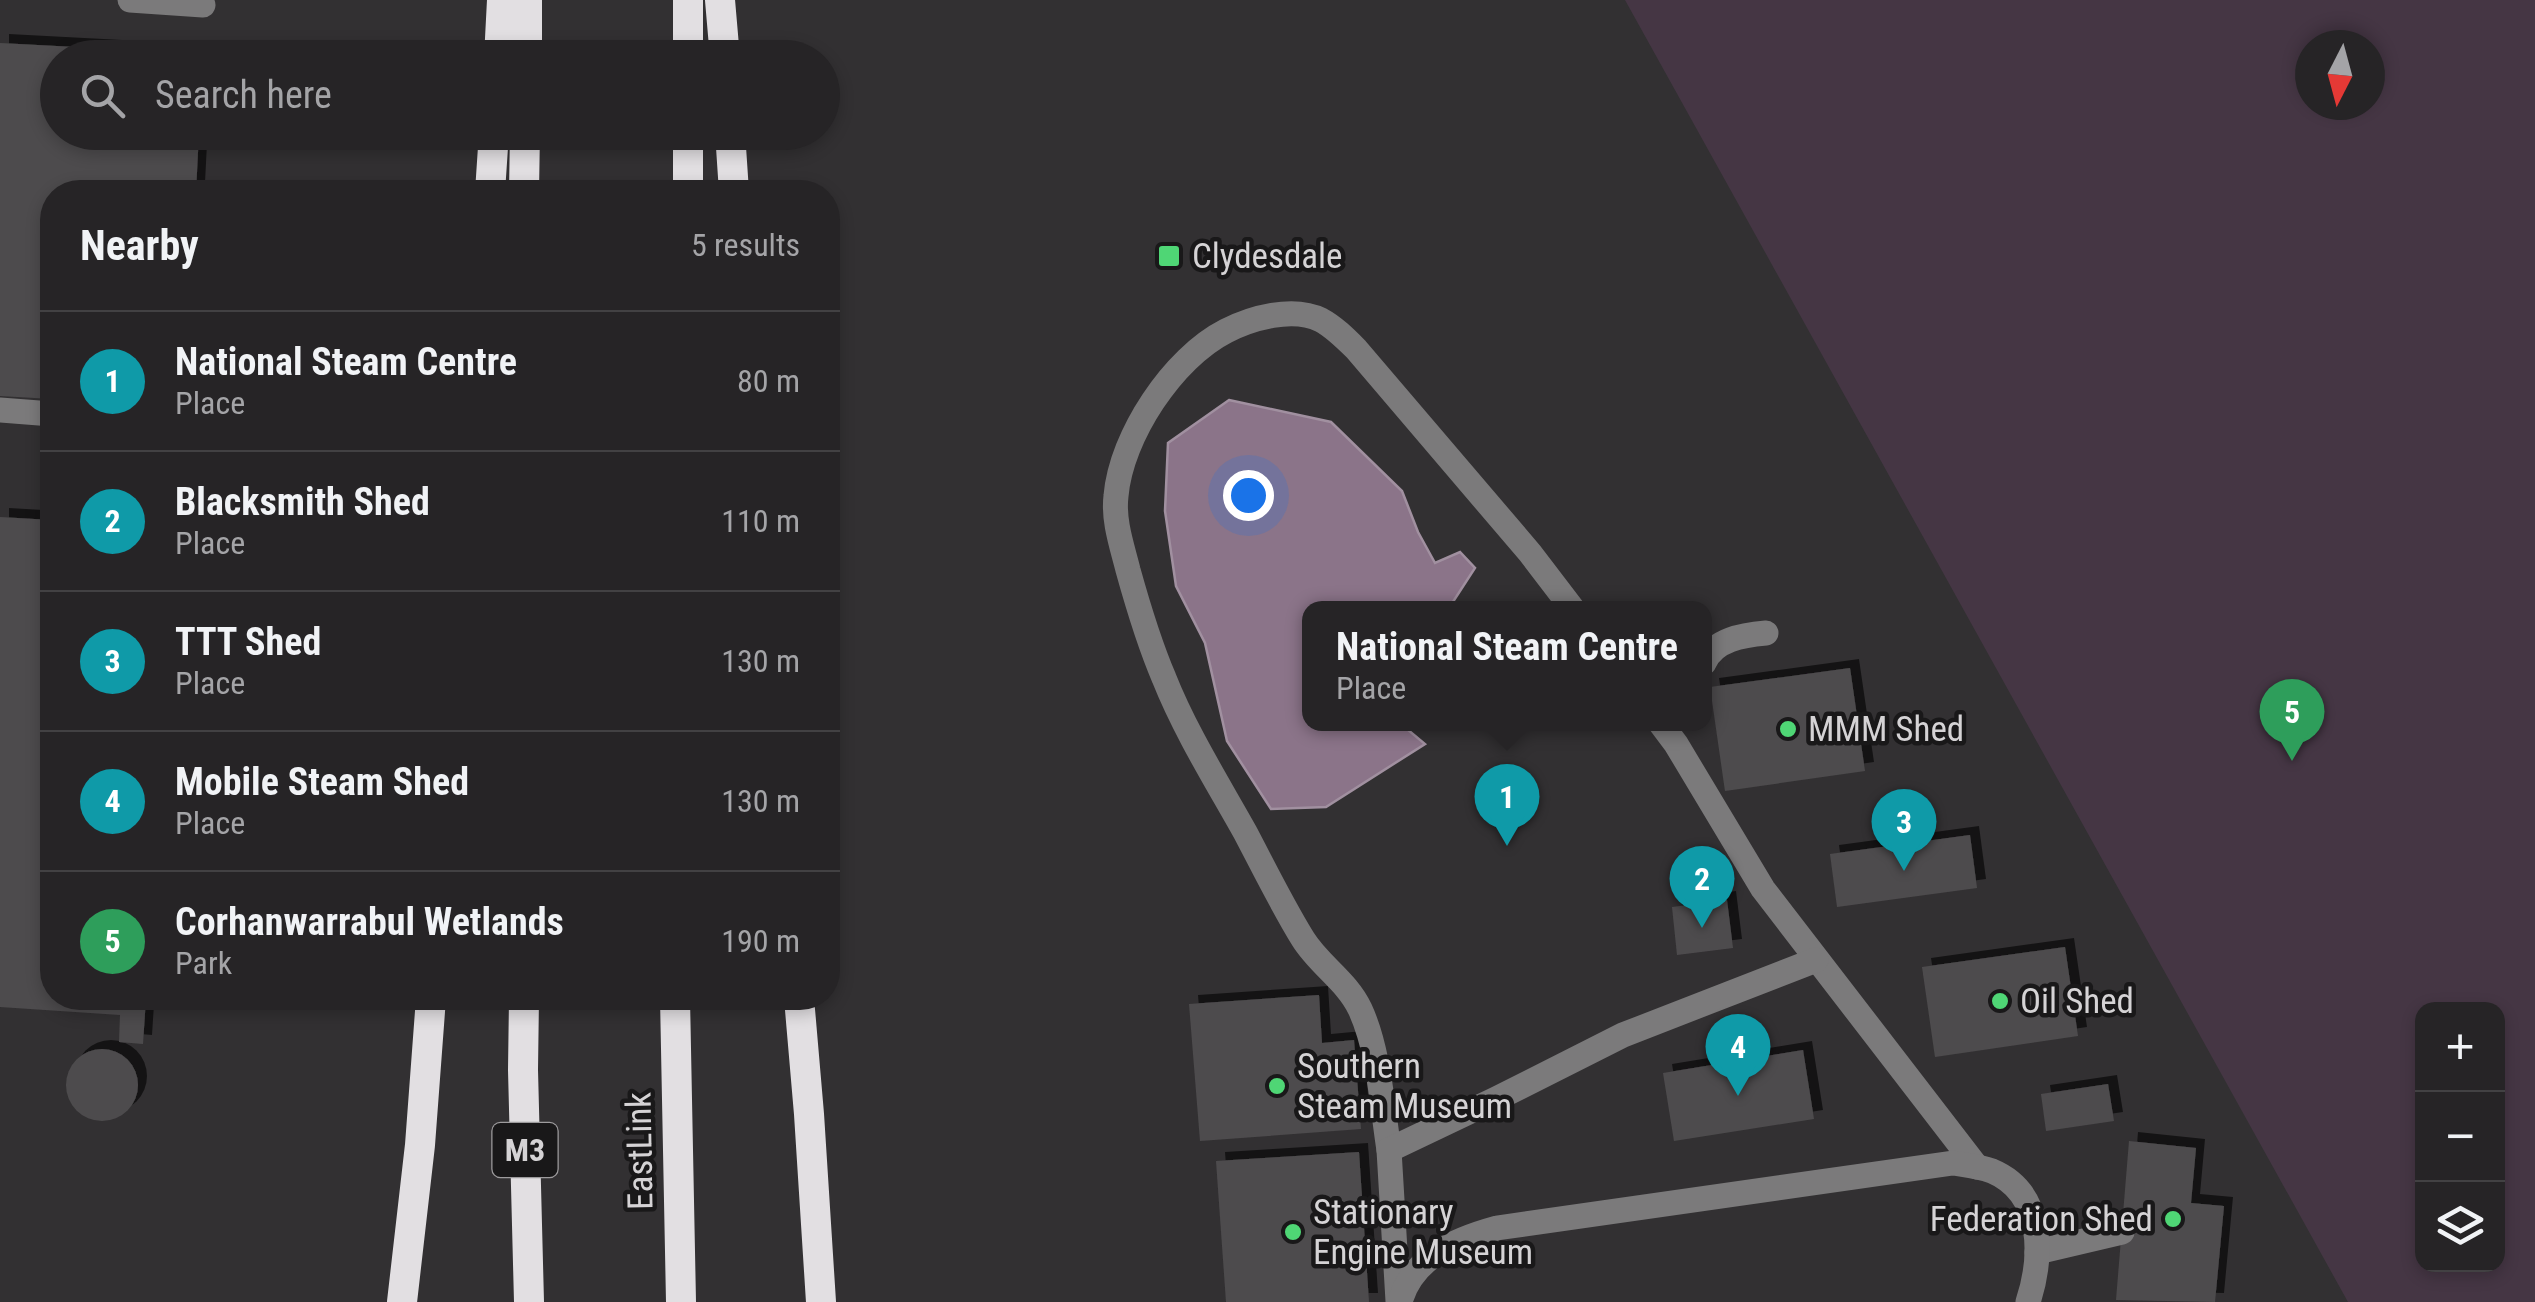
<!DOCTYPE html>
<meta charset="utf-8">
<style>
:root{--surface:#262426;--page:#2e2c2e;--text:#f1f3f6;--muted:#a4a4a7;--line:#424143;--accent:#b45309}
body{margin:0;font-family:"Roboto Condensed",sans-serif;background:var(--page);color:var(--text)}
.controls{position:absolute;right:30px;bottom:30px;display:grid;overflow:hidden;border-radius:20px;box-shadow:0 5px 15px #0003}
.controls button{width:90px;height:90px;display:grid;place-items:center;padding:0;border:0;border-bottom:2px solid var(--line);background:var(--surface);color:var(--text);font:50px sans-serif}
.compass{position:absolute;left:2295px;top:30px;width:90px;height:90px;border-radius:50%;background:var(--surface);box-shadow:0 5px 15px #0003;rotate:186deg}
.you{position:absolute;left:1248px;top:495px;width:35px;height:35px;margin:-25px;border:8px solid #fff;border-radius:50%;background:#1a73e8;box-shadow:0 0 0 15px #1a73e833}
.badge{display:grid;place-items:center;width:65px;height:65px;border-radius:50%;background:var(--accent);color:#fff;font-size:32px;font-weight:700}
.pin{position:absolute;translate:-50% -82px;filter:drop-shadow(0 2px 5px #0008)}
.pin::after{content:'';position:absolute;top:52px;width:35px;height:30px;background:inherit;clip-path:polygon(0 0,100% 0,50% 100%)}
.popup{position:absolute;left:1302px;top:601px;width:410px;height:130px;box-sizing:border-box;display:grid;place-content:center;border-radius:20px;background:var(--surface);filter:drop-shadow(0 2px 8px #0005);font-size:32px;white-space:nowrap;color:var(--muted)}
.popup b{font-size:38px;color:var(--text)}
.popup::after{content:'';position:absolute;left:50%;top:100%;margin-left:-20px;border:20px solid transparent;border-top-color:var(--surface)}
.list{margin:0;padding:0;list-style:none}
h2{display:flex;justify-content:space-between;align-items:center;height:130px;margin:0;padding:0 40px;font-size:42px}
h2 small{font-size:32px;font-weight:400;color:var(--muted)}
.list li{display:grid;grid-template-columns:65px 1fr auto;gap:30px;align-items:center;box-sizing:border-box;height:140px;padding:0 40px;border-top:2px solid var(--line)}
.list b{display:block;font-size:38px;white-space:nowrap}
.list p{margin:0;font-size:32px;white-space:nowrap;color:var(--muted)}
.list em{font-size:32px;font-style:normal;color:var(--muted)}
.icon{flex:none;width:55px;height:55px;fill:none;stroke:currentColor;stroke-width:2;stroke-linecap:round;stroke-linejoin:round}
.map{position:relative;flex:none;width:2535px;height:1302px;overflow:hidden}
.search{position:absolute;background:var(--surface);box-shadow:0 5px 15px #0003;left:40px;top:40px;width:800px;height:110px;display:flex;align-items:center;gap:25px;box-sizing:border-box;padding:0 35px;border-radius:55px;color:var(--muted);font-size:38px}
.panel{position:absolute;background:var(--surface);box-shadow:0 5px 15px #0003;left:40px;top:180px;width:800px;height:830px;border-radius:40px}
.map>svg:first-child{display:block}
.green{fill:#453644;fill-rule:evenodd}
.water{fill:#8b7489;stroke:#a190a0;stroke-width:2.5}
.building{fill:#4d4b4d;filter:url(#shadow)}
.lines{fill:none;stroke-linecap:round;stroke-linejoin:round}
.minor{stroke:#7b7a7b;stroke-width:25}
.highway{stroke:#e2dfe2;stroke-width:30}
.poi-dot{fill:#4fd675;stroke:#191819;stroke-width:4}
.labels{text-anchor:middle;dominant-baseline:central;stroke-width:9;stroke-linejoin:round;paint-order:stroke}
.shield{fill:#191819;stroke:#9d9b9d;stroke-width:2.5}
.shield-label{font-size:32px;font-weight:bold;fill:#d5d3d5}
.poi-label{font-size:35px;fill:#d5d3d5;stroke:#191819;text-anchor:start}
.street-label{font-size:35px;fill:#d5d3d5;stroke:#191819}
</style>
<div class="map">
<svg width="2535" height="1302" viewBox="0 0 2535 1302">
<defs>
<filter id="shadow"><feDropShadow dx="9" dy="-9" stdDeviation="0" flood-color="#0009"/></filter>
</defs>
<rect width="100%" height="100%" fill="#323032"/>
<path class="green" d="M1625 0H2535V1302H2348ZM2310 45H2370V105H2310ZM2422 1009H2498V1264H2422Z"/>
<path class="water" d="M1229 400 1331 422 1402 491 1418 532 1435 563 1460 552 1475 568 1449 608H1310V724H1401L1425 744 1326 807 1271 809 1227 741 1205 643 1176 586 1165 511 1168 443Z"/>
<g class="building">
<path d="M0 43 208 54V58H58V132H199L196 192H52V399L0 396Z"/>
<path d="M0 517 52 520V998H146L143 1044 119 1042 120 1015 0 1007Z"/>
<path d="M1850 668 1865 771 1725 791 1710 687Z"/>
<path d="M1970 835 1977 888 1837 907 1830 854Z"/>
<path d="M1727 900 1733 948 1677 955 1672 907Z"/>
<path d="M2065 947 2078 1036 1935 1057 1922 967Z"/>
<path d="M1319 995 1322 1043 1354 1040 1361 1129 1200 1141 1189 1004Z"/>
<circle cx="102" cy="1085" r="36"/>
<path d="M1803 1050 1814 1119 1674 1141 1663 1073Z"/>
<path d="M2108 1084 2114 1121 2046 1131 2041 1094Z"/>
<path d="M2129 1141 2196 1148 2191 1203 2224 1206 2215 1302 2116 1300Z"/>
<path d="M1359 1152 1369 1302H1226L1216 1161Z"/>
</g>
<g class="lines">
<g class="minor">
<path d="M130 0 203 5"/>
<path d="M0 410 52 414"/>
<path d="M1704 663C1714 639 1744 635 1766 633"/>
<path d="M1661 724 1676 744 1763 889 1977 1167"/>
<path d="M1389 1150C1382 1105 1379 1050 1360 1009 1347 981 1319 965 1303 939 1282 905 1264 868 1245 832 1217 782 1185 731 1164 678 1149 643 1138 606 1128 570 1122 546 1113 521 1116 496 1121 436 1173 358 1226 331 1251 318 1293 306 1321 320 1334 327 1345 338 1356 349L1530 553 1572 608"/>
<path d="M2037 1252 2122 1232"/>
<path d="M1398 1301 1389 1150 1496 1099 1623 1035 1816 960"/>
<path d="M1400 1302C1412 1257 1457 1239 1497 1228L1953 1163C1966 1165 1979 1166 1992 1171 2044 1193 2043 1256 2028 1302"/>
</g>
<g class="highway">
<path d="M688 0V58"/>
<path d="M720 0 725 58"/>
<path d="M499 58 502 0"/>
<path d="M527 58V0"/>
<path d="M730 132 734 192"/>
<path d="M490 192 494 132"/>
<path d="M524 192 525 132"/>
<path d="M688 192V132"/>
<path d="M524 998 523 1070 529 1302"/>
<path d="M675 998 681 1302"/>
<path d="M799 998 809 1114 821 1302"/>
<path d="M402 1302 420 1145 431 998"/>
</g>
</g>
<g class="poi-dot">
<rect x="1157" y="244" width="24" height="24" rx="5"/>
<circle cx="1788" cy="729" r="10"/>
<circle cx="2000" cy="1001" r="10"/>
<circle cx="1277" cy="1086" r="10"/>
<circle cx="2173" cy="1219" r="10"/>
<circle cx="1293" cy="1232" r="10"/>
</g>
<g class="labels">
<rect class="shield" x="492.5" y="1123" width="65" height="54" rx="8"/>
<g class="shield-label">
<text x="525" y="1150">M3</text>
</g>
<g class="poi-label">
<text x="1192" y="256">Clydesdale</text>
<text x="1808" y="729">MMM Shed</text>
<text x="2020" y="1001">Oil Shed</text>
<text x="1297" y="1066">Southern<tspan x="1297" dy="40">Steam Museum</tspan></text>
<text x="1313" y="1212">Stationary<tspan x="1313" dy="40">Engine Museum</tspan></text>
<text x="2153" y="1219" text-anchor="end">Federation Shed</text>
</g>
<g class="street-label">
<text transform="translate(640 1151) rotate(-91)">EastLink</text>
</g>
</g>
</svg>
<div class="controls">
<button>+</button>
<button>−</button>
<button><svg class="icon" aria-label="layers" viewBox="0 0 24 24"><path d="M12 4l9 5-9 5-9-5zM3 14l9 5 9-5"/></svg></button>
</div>
<svg class="compass" viewBox="-18 -18 36 36"><path d="M0-13l5 13h-10z" fill="#e53935"/><path d="M0 13l5-13h-10z" fill="#a4a4a7"/></svg>
<div class="you"></div>
<div class="pin badge" style="left:1507px;top:846px;background:#0f9aa8">1</div>
<div class="popup"><b>National Steam Centre</b>Place</div>
<div class="pin badge" style="left:1702px;top:928px;background:#0f9aa8">2</div>
<div class="pin badge" style="left:1904px;top:871px;background:#0f9aa8">3</div>
<div class="pin badge" style="left:1738px;top:1096px;background:#0f9aa8">4</div>
<div class="pin badge" style="left:2292px;top:761px;background:#2e9e5b">5</div>
<div class="search"><svg class="icon" aria-label="search" viewBox="0 0 24 24"><circle cx="10" cy="10" r="6"/><path d="M15 15l6 6"/></svg>Search here</div>
<section class="panel">
<h2>Nearby<small>5 results</small></h2>
<ul class="list">
<li><span class="badge" style="background:#0f9aa8">1</span><div><b>National Steam Centre</b><p>Place</p></div><em>80 m</em></li>
<li><span class="badge" style="background:#0f9aa8">2</span><div><b>Blacksmith Shed</b><p>Place</p></div><em>110 m</em></li>
<li><span class="badge" style="background:#0f9aa8">3</span><div><b>TTT Shed</b><p>Place</p></div><em>130 m</em></li>
<li><span class="badge" style="background:#0f9aa8">4</span><div><b>Mobile Steam Shed</b><p>Place</p></div><em>130 m</em></li>
<li><span class="badge" style="background:#2e9e5b">5</span><div><b>Corhanwarrabul Wetlands</b><p>Park</p></div><em>190 m</em></li>
</ul>
</section>
</div>
